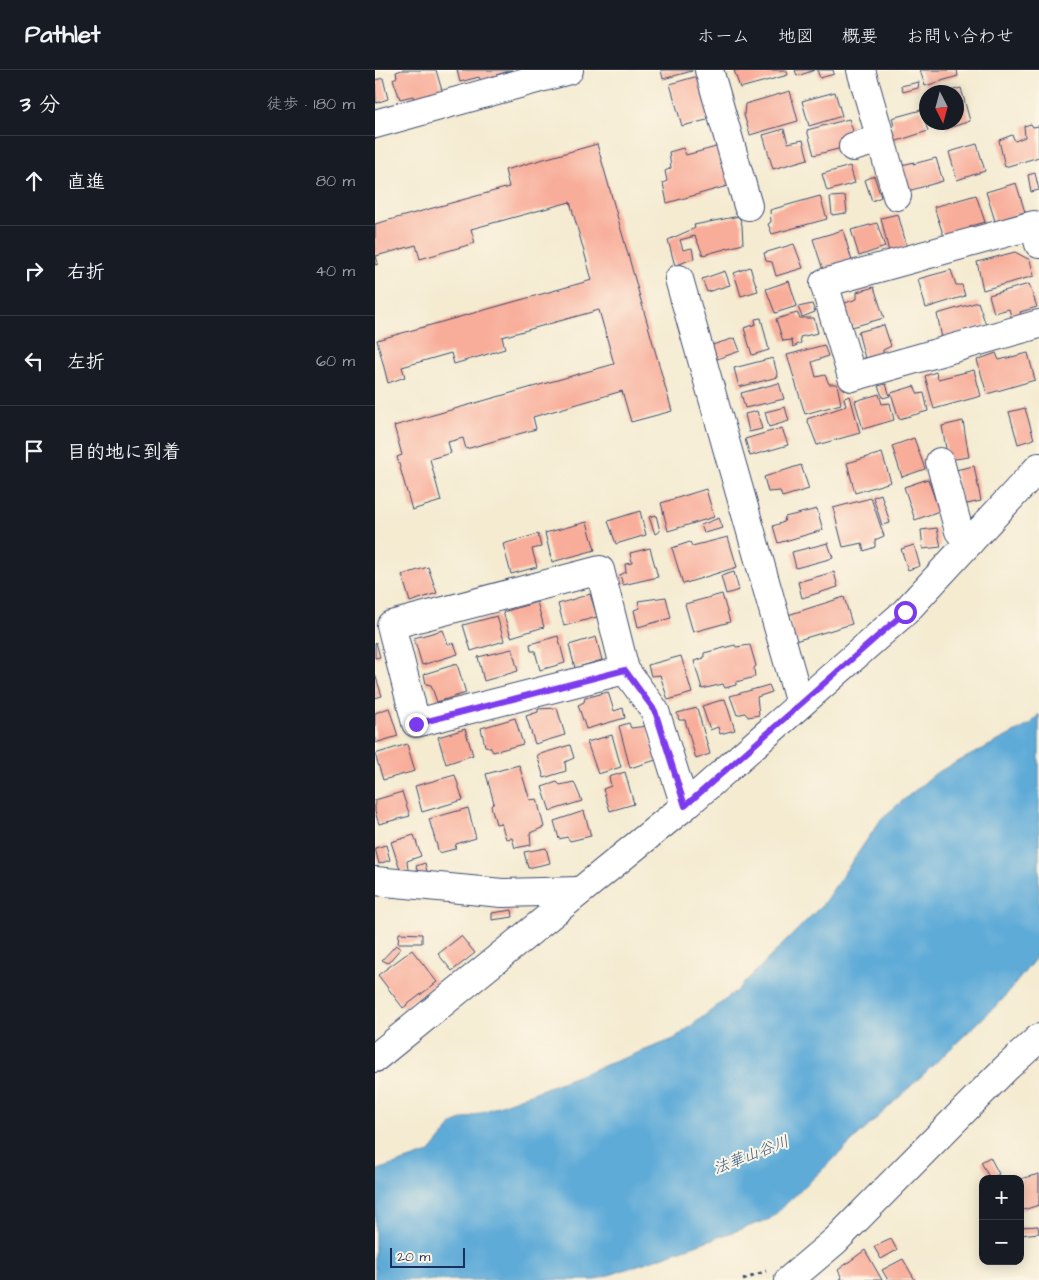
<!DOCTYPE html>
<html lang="ja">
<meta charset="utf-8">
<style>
:root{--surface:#171b24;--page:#20242c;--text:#f1f3f6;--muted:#9ea1a6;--line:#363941}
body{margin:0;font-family:"Architects Daughter","Klee One",sans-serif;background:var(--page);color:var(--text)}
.controls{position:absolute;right:15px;bottom:15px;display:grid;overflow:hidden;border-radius:10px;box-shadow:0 2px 12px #0003}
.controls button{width:45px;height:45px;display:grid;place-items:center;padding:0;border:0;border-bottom:1px solid var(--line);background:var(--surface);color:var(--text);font:25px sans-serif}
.compass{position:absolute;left:544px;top:15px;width:45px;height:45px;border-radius:50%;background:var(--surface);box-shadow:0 2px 12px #0003;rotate:174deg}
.scale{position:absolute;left:15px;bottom:12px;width:75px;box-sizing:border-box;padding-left:5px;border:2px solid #1b2f5e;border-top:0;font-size:14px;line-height:18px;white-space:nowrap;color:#1b2f5e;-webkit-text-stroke:4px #fcf5e5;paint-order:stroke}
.stop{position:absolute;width:15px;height:15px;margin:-11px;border:4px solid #7c3aed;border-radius:50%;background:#fff}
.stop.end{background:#7c3aed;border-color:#fff;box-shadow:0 1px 5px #0008}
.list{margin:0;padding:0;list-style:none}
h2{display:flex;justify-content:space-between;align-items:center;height:65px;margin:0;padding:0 20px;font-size:21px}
h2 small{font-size:16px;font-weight:400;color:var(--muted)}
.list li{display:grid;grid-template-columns:32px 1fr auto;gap:15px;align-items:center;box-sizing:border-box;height:90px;padding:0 20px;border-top:1px solid var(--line)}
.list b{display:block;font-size:19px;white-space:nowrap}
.list em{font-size:16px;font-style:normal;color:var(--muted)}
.icon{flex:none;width:28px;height:28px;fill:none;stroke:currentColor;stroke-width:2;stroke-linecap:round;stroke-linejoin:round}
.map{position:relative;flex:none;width:664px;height:1210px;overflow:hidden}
header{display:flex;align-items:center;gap:30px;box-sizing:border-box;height:70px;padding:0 25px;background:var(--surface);border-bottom:1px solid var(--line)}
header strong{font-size:24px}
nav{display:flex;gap:28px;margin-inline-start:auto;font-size:18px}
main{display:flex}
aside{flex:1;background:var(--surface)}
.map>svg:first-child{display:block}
.water{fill:#5fabd8;stroke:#3d6d9b}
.building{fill:#f8ad9a}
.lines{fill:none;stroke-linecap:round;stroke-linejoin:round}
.minor-casing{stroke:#3c4b6f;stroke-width:30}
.path{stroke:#3c4b6f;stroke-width:3;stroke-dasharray:4 4;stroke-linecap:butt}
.minor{stroke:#fff;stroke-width:28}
.route{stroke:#7c3aed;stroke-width:6}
.labels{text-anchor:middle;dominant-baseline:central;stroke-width:4;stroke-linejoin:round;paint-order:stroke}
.water-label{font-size:16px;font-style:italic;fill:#335a89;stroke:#fcf5e5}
</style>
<header>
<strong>Pathlet</strong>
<nav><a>ホーム</a><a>地図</a><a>概要</a><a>お問い合わせ</a></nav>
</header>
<main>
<aside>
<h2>3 分<small>徒歩 · 180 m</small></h2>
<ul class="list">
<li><svg class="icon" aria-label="ahead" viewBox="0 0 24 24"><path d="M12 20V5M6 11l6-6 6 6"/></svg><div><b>直進</b></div><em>80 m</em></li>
<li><svg class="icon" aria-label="right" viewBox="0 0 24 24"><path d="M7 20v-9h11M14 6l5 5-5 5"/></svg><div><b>右折</b></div><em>40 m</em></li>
<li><svg class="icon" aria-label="left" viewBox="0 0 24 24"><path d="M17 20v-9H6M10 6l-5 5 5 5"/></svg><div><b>左折</b></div><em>60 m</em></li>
<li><svg class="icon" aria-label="arrive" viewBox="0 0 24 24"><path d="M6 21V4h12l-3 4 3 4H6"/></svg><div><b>目的地に到着</b></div></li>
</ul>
</aside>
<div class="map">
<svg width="664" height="1210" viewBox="0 0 664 1210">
<rect width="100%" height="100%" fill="#fcf5e5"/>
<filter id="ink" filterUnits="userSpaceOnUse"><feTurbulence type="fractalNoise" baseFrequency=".02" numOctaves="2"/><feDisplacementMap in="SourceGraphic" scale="10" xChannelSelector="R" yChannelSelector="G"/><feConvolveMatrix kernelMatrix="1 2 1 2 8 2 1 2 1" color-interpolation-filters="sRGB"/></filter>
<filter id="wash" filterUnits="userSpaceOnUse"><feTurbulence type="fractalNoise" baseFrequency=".0096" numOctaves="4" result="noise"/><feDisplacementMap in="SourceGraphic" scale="20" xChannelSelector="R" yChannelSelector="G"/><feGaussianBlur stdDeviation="1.12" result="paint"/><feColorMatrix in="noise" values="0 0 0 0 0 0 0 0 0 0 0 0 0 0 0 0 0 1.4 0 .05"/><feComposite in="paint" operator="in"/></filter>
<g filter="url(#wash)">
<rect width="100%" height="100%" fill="#f4ebd1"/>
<path class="water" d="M664 644V884L627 930 395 1149 220 1210H0V1101L54 1083 79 1053 299 969 359 923 448 834 507 748 561 703 656 654Z"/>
<g id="blocks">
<g class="building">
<path d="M27 0H61L68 24 41 32 38 26 25 29 18 9 22 7 21 2Z"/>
<path d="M82 0H137L121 5V9L107 13 104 7 85 12Z"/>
<path d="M286 0H317V1L288 9Z"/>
<path d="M359 0H411L413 5 365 18Z"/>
<path d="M420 0H440L422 6Z"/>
<path d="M442 0H458L459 4 445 8Z"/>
<path d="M545 0H582L583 6 550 16Z"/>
<path d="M323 6 336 49 307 56 295 14Z"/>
<path d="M8 8 13 29 1 33 0 10Z"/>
<path d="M544 12 543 18 528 22 526 16Z"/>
<path d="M586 18 595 51 571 59 569 52H582V22H571Z"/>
<path d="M415 21 423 51 375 65 369 45 370 34Z"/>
<path d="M460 22 467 46 434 56 427 31Z"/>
<path d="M546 40 553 61 516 73 511 59 519 56 517 48Z"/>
<path d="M474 49 479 64 471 77 439 85 432 60Z"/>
<path d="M656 54 658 57 664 56V87L630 97 624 70 637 65 640 71 650 67 649 56Z"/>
<path d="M409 59 413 73 428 70 433 89 398 99 388 65Z"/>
<path d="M222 74 297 341 256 352 247 321 158 347 161 359 91 379 88 368 73 372 76 383 55 389 66 431 37 440 22 387 27 385 19 356 239 294 224 240 127 267 130 279 79 294 76 283 27 297 30 307 13 313 2 270 217 210 195 132 96 159 100 173 45 189 41 175 1 186 3 194 0 195V154L134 117 130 100Z"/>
<path d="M602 74 610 101 582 110 574 82Z"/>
<path d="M345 76 356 115 292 133 288 113 292 111 290 101 296 98 294 82 308 78 311 85Z"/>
<path d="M561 88 568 111 533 121 527 95 539 92 538 94Z"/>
<path d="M475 96 480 113 452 121 447 104Z"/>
<path d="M660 103 664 120 656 122 653 105Z"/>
<path d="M499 106 506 127 497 131 490 110Z"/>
<path d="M641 113 650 142 620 151 611 122Z"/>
<path d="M601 125 610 152 595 156V162L570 170 559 137Z"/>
<path d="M445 126 452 149 397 164 393 154 396 152 395 140Z"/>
<path d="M470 126 472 143 457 145 455 127Z"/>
<path d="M523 144 532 177 514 182 506 148Z"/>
<path d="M364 146 367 155 368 174 328 185 320 166 305 170 308 180 317 178 319 188 300 196 293 170 320 158 319 155Z"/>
<path d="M502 153 510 177 484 186 476 160Z"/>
<path d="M468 160 477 191 448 200 438 169Z"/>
<path d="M419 174 428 198 401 206 397 192 391 191 389 183Z"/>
<path d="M640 182 655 190 659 206 608 220 602 192Z"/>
<path d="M375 197 383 221 366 226 359 203Z"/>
<path d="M576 200 581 215H587L590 226 551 238 543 209Z"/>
<path d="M350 201 355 215 332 222 327 209Z"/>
<path d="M414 211 422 236 400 243 391 219Z"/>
<path d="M654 214 662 237 645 242 646 247 637 250 634 239 619 243 614 225Z"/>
<path d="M499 217 509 248 477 257 470 233 482 229V222Z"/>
<path d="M603 232 611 255 567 268 562 244Z"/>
<path d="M437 234 440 242 427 247 423 237Z"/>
<path d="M422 243 425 248H439L443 263 425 267 426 273 418 277 417 270 408 271 401 249Z"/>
<path d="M386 248 394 280 377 285 369 258 381 254 380 249Z"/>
<path d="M509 255 516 276 508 280V284L490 288 483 262Z"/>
<path d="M360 268 365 281 342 289 337 275Z"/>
<path d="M449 275 453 286 437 292 441 307 450 305 454 314H462L466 334 430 344 412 285Z"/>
<path d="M621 283 624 290 653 283 660 310 612 324 602 290Z"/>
<path d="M398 288 403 307 364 317 359 298Z"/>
<path d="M599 300 606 326 559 339 550 306 561 302 563 309Z"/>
<path d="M404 313 409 329 370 338 366 323Z"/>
<path d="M511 314 515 326 508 328 503 316Z"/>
<path d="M539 316 543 324 549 323 553 341 524 349 516 323Z"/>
<path d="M504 324 507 334 515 333 519 350 488 359 480 331Z"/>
<path d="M475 326 485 363 442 375 432 349 471 336 469 328Z"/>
<path d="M410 337 414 351 394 357 390 342Z"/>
<path d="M650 338 659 369 643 374 634 342Z"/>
<path d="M382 341 387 359 374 362 370 344Z"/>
<path d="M588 351 594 387 573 390 567 356Z"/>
<path d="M407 358 413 375 375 386 370 369Z"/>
<path d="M539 368 550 399 527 407 517 376Z"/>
<path d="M507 383 516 412 480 423 472 393Z"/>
<path d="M426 395 434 419 407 427 405 421 393 422 389 407Z"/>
<path d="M599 396 606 431 587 435 580 400Z"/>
<path d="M553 409 564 441 540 450 529 417Z"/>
<path d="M331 419 339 447 293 461 286 433Z"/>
<path d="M506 424 515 453 507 455 498 427Z"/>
<path d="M496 428 509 466 500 470V477L489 481 487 473 468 477 458 438Z"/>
<path d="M442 439 448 460 403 473 398 456 409 452 410 447Z"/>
<path d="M265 441 271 465 241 474 233 451Z"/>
<path d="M281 445 285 461 280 464 274 447Z"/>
<path d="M344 448 348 458 329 463 326 455Z"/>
<path d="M212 452 220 480 177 492 170 463Z"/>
<path d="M562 458 566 477 548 479 546 460Z"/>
<path d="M163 464 166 477 157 479 162 497 136 504 128 474Z"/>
<path d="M353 467 362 497 308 514 297 478 315 472 317 476Z"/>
<path d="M453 473 458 488 421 498 417 482Z"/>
<path d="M539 475 545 496 533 500 526 479Z"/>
<path d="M275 478 283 507 248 515 245 505 251 502 250 494 257 493 255 483Z"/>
<path d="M53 497 62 523 35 532 27 505Z"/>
<path d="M359 502 364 520 351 524 346 506Z"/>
<path d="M459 502 463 517 427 528 423 512Z"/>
<path d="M215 524 222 547 189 556 183 534Z"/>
<path d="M347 524 355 552 318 562 310 534Z"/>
<path d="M291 527 296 548 263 557 259 540 265 538 263 531Z"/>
<path d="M469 527 477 554 420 571 413 545Z"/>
<path d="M162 532 169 557 136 567 128 542Z"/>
<path d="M122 546 129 571 96 581 88 555Z"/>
<path d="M68 560 73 574 79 573 83 584 47 595 39 568Z"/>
<path d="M183 566 190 593 165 600 160 581H156L155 574Z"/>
<path d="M221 567 227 590 200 598 194 575Z"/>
<path d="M1 572 5 587 0 588V573Z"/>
<path d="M360 575 361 577 375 575 381 596 379 598 380 607 361 612V615L350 618 348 614 327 619 319 591 329 588V583Z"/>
<path d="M137 579 143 601 109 611 103 587Z"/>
<path d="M306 586 317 623 293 630 285 605 276 606 273 595Z"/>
<path d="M82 594 91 623 62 632 56 615 51 614 49 604Z"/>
<path d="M0 604 7 626 0 628Z"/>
<path d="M394 615 397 622 382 627 384 645 373 647 370 643 362 645 355 626Z"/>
<path d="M233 622 239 641 248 638 250 648 211 659 203 635 209 632 210 628Z"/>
<path d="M350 629 360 660 345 664 343 657 335 660 327 636Z"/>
<path d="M14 638 23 666 0 673V643Z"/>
<path d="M182 638 190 665 160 674 151 646 163 642V639Z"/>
<path d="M322 638 335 684 321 689 310 650H304L302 643Z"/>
<path d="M140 648 148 674 118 682 115 677 110 676 106 658Z"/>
<path d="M254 653 256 658 272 656 281 690 255 698 244 656Z"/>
<path d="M90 659 98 685 71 694 63 667Z"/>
<path d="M237 665 246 697 223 704 212 672Z"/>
<path d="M32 674 40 701 8 710 0 684Z"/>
<path d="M195 675 199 688 190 692 191 701 169 708 162 685Z"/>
<path d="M144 695 155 730 162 729 169 757 155 763 156 775 140 778 137 768 131 769 126 753 121 754 116 736 119 733 111 704Z"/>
<path d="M250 702 259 734 235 741 228 719 236 716 234 707Z"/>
<path d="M80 705 88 730 47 742 40 716Z"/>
<path d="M182 712 185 715 199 712 207 731 175 741 167 717Z"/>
<path d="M27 722 35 746 4 754 0 742V730Z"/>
<path d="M93 738 101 768 81 774 80 779 64 783 54 749Z"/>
<path d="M209 741 216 766 195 771 192 767 184 769 179 751Z"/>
<path d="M39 765 46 786 32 791 33 800 26 802 16 772Z"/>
<path d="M11 775 15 790 4 794 0 778Z"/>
<path d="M171 778 175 793 153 798 149 782Z"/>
<path d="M50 793 53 805 43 804 41 796Z"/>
<path d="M137 840 138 847 117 850V843Z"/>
<path d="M24 863 47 864V873H23Z"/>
<path d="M86 866 100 883 77 901 63 884Z"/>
<path d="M21 875 26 878 13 893 7 890Z"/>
<path d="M37 880 62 912 28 938 3 905Z"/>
<path d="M615 1087 624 1104 616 1109H615L606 1092Z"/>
<path d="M664 1104V1135L645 1141V1109Z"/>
<path d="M663 1156 664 1163 645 1165V1157Z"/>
<path d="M516 1169 522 1180 506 1189 499 1177Z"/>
<path d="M490 1180 507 1210H464L467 1208 463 1200Z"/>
<path d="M528 1189 540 1210H513L507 1200Z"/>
</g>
</g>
</g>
<g filter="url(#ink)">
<use href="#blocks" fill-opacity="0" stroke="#3c4b6f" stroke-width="1"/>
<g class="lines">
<g class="minor-casing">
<g id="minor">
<path d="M334 0 373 136"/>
<path d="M486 0 522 126"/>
<path d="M0 54 194 0"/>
<path d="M478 77 505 69"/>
<path d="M664 174 659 155 449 213 477 307 664 254"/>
<path d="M304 209 425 634"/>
<path d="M565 392 584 461 594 473"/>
<path d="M250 600 41 653 16 555 225 500 250 600 280 641 310 736"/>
<path d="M0 811 127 823 205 821"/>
<path d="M0 988 310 736 530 542 664 397"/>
<path d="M414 1210 460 1171 630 999 664 968"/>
</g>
</g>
<path class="path" d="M368 1210 391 1201"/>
<use href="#minor" class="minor"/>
</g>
</g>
<g class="lines" filter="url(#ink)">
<path class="route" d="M41 654 250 600 280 641 310 736 530 542"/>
</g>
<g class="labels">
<g class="water-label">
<text transform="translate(376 1085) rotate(-21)">法華山谷川</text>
</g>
</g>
</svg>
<div class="controls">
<button>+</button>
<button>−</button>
</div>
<svg class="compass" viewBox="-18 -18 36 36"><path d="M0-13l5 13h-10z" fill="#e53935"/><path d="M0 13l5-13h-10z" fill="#9ea1a6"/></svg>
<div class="scale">20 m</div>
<div class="stop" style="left:530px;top:542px"></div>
<div class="stop end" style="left:41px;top:654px"></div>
</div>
</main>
